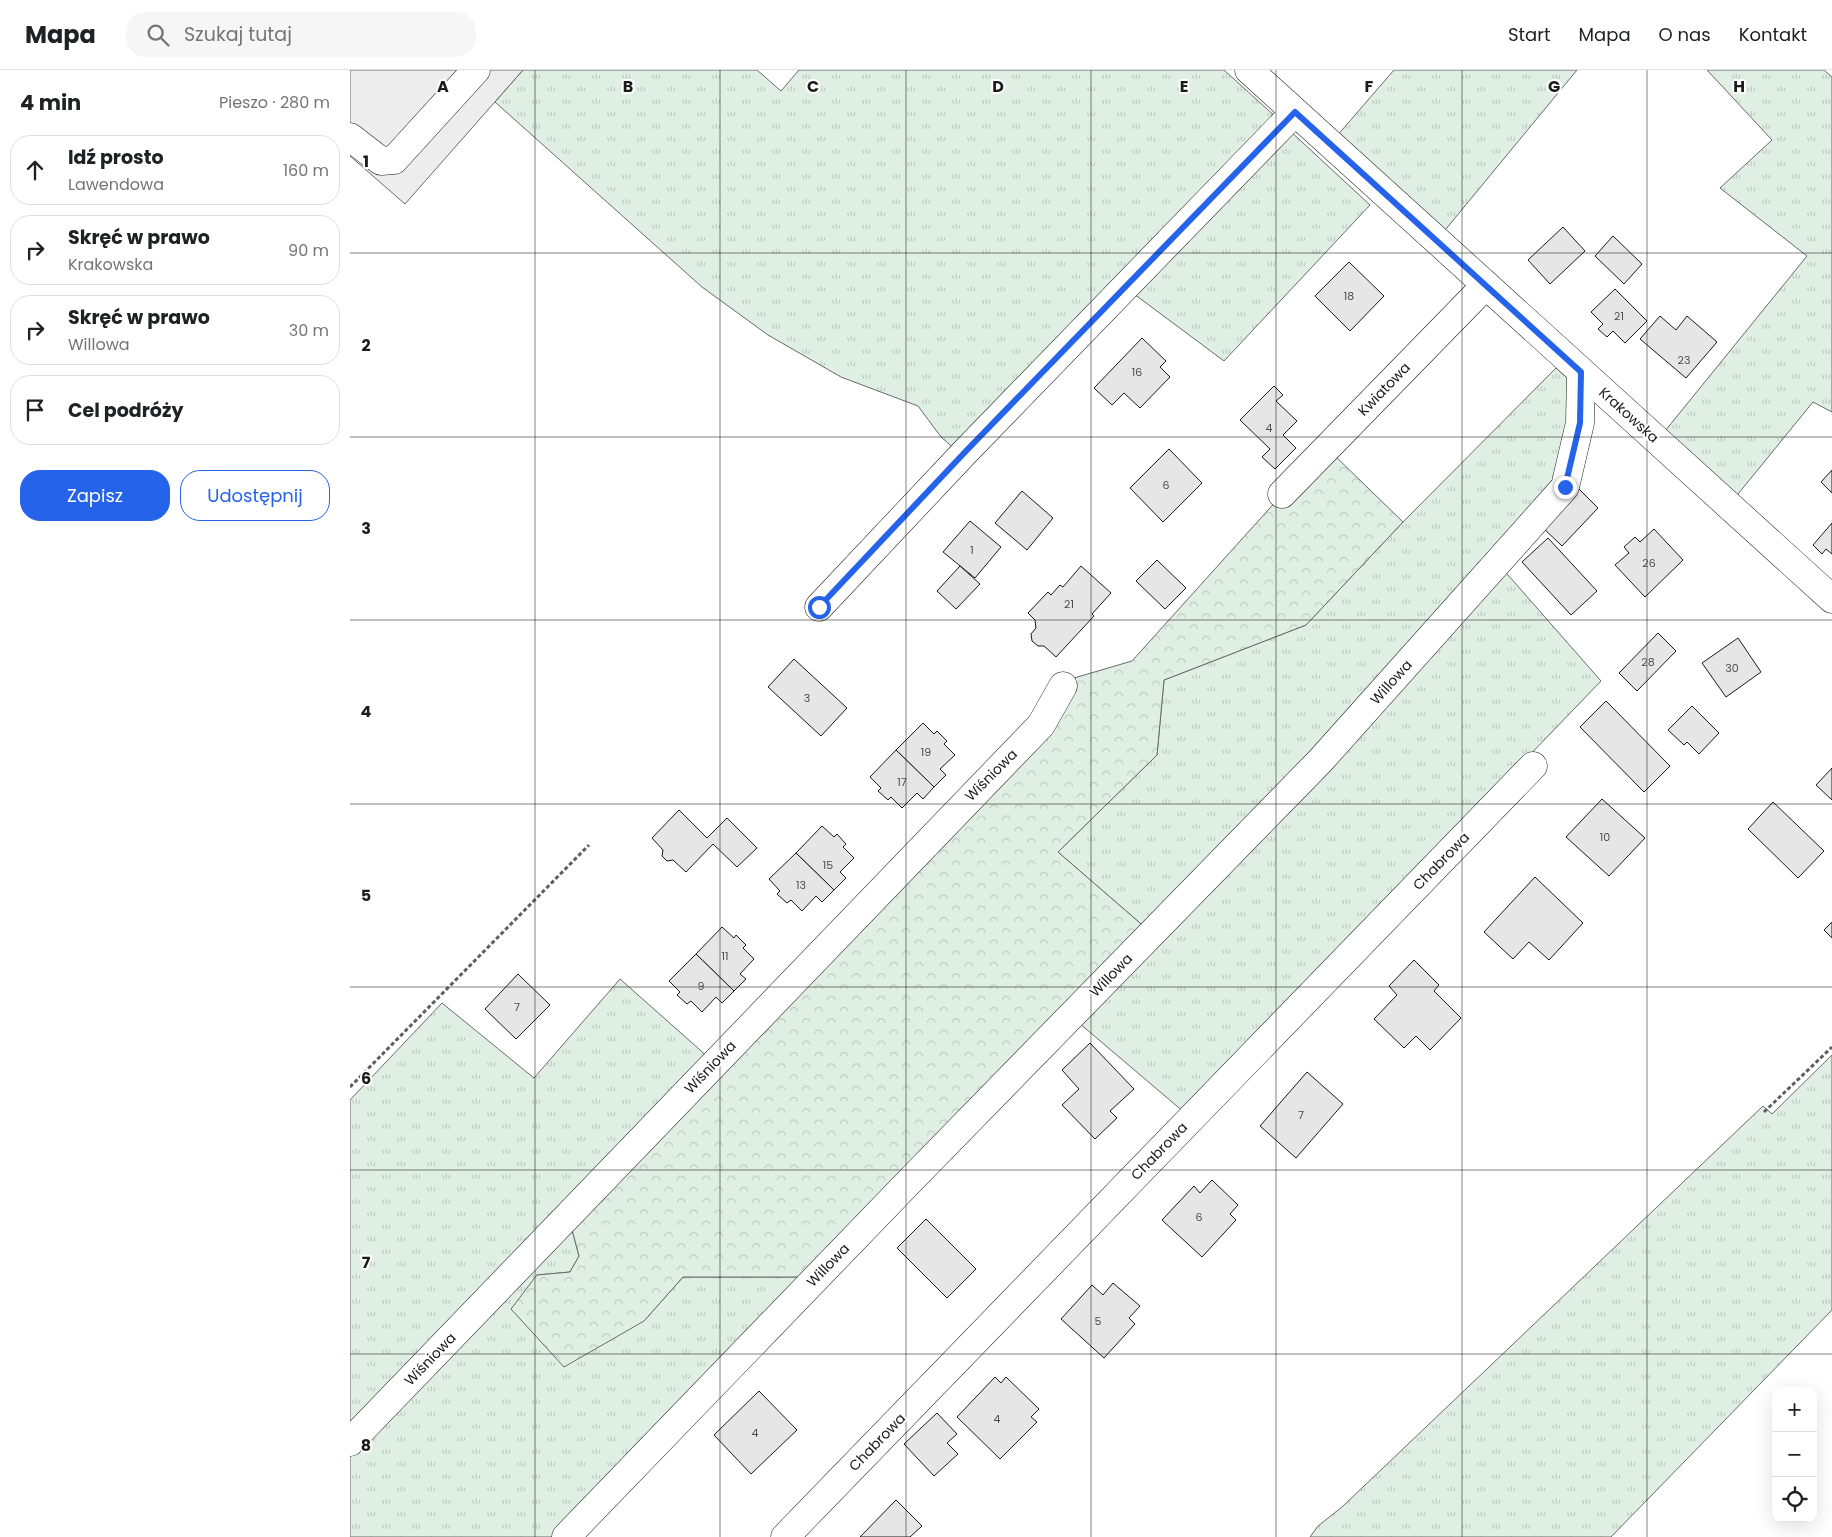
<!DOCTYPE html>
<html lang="pl">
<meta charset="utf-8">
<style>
:root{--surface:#fff;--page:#f6f6f6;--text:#202124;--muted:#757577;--line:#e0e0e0;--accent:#2563eb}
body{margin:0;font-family:Poppins,sans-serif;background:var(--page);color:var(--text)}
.controls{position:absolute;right:15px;bottom:15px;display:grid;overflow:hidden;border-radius:10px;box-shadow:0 5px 20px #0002}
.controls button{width:45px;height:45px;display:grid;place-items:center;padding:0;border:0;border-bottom:1px solid var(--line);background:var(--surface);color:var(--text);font:25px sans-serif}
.stop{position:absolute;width:15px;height:15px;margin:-11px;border:4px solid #2563eb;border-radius:50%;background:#fff}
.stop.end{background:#2563eb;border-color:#fff;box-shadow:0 1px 5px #0008}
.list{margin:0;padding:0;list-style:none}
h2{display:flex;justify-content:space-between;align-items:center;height:65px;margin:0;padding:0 20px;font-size:21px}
h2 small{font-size:16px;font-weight:400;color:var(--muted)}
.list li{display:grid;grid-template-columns:32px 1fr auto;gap:15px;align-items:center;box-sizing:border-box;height:70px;margin:0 10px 10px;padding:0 10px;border:1px solid var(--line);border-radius:20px}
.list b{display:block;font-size:19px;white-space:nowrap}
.list p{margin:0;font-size:16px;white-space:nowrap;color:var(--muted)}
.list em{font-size:16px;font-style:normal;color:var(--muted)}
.actions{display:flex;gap:10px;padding:15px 20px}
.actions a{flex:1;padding:11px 0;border:1px solid var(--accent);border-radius:20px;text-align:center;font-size:18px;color:var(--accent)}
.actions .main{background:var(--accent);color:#fff}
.icon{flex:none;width:28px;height:28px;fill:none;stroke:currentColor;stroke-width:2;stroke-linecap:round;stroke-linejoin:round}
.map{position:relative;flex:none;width:1482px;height:1467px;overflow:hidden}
header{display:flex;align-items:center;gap:30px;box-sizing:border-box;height:70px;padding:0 25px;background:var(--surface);border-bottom:1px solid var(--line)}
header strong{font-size:24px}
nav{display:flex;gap:28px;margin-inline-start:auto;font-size:18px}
.search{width:350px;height:45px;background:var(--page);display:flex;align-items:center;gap:12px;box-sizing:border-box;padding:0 18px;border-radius:20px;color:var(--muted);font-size:19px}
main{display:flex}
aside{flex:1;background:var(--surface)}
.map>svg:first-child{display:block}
.grass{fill:url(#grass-tufts);stroke:#6a6a6a}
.forest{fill:url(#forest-crowns);stroke:#6a6a6a}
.parking{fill:#ededed;stroke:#6a6a6a}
.building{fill:#e6e6e6;stroke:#1a1a1a}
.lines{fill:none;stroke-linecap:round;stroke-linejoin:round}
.minor-casing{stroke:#1a1a1a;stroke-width:29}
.path{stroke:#5f5f5f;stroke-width:3;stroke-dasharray:4 2.5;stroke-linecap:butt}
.minor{stroke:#fff;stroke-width:28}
.route{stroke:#2563eb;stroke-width:6}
.grid{fill:none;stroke:#1a1a1a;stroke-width:1;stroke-opacity:0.55}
.labels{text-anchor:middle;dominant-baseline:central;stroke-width:4;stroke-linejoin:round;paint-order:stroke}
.number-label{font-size:11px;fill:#4d4d4d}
.street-label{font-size:14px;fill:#1a1a1a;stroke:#fff}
.grid-label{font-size:16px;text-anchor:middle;font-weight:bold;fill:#1a1a1a;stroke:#fff;stroke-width:4;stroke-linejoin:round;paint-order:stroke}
</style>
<header>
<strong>Mapa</strong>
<div class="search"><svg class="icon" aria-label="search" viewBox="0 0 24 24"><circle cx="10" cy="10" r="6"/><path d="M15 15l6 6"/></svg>Szukaj tutaj</div>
<nav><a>Start</a><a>Mapa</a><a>O nas</a><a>Kontakt</a></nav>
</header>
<main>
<aside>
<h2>4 min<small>Pieszo · 280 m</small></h2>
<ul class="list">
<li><svg class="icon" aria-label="ahead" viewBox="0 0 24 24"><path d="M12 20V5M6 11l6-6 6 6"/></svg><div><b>Idź prosto</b><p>Lawendowa</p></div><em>160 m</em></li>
<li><svg class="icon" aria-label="right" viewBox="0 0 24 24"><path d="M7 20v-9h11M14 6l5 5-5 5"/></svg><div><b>Skręć w prawo</b><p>Krakowska</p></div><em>90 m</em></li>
<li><svg class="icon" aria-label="right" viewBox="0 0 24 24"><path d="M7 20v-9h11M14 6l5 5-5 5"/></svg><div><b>Skręć w prawo</b><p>Willowa</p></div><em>30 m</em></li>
<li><svg class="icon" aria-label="arrive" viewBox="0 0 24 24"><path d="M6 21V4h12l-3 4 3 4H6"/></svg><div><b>Cel podróży</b></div></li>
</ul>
<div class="actions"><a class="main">Zapisz</a><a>Udostępnij</a></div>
</aside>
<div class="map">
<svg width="1482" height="1467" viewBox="0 0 1482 1467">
<defs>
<pattern id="grass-tufts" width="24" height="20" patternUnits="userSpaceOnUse" patternTransform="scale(1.25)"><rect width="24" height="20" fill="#e0efe3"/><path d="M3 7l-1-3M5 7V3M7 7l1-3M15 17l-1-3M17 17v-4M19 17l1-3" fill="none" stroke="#c0ccc2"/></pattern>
<pattern id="forest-crowns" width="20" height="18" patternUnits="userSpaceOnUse" patternTransform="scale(1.25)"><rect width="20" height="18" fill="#e0efe3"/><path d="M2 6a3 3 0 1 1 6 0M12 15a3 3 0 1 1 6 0" fill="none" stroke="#c0ccc2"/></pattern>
</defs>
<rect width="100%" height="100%" fill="#fff"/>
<g class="grass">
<path d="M173 0H407L431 21 449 0H874L929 50 607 381 591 367 568 336 491 307 418 265 352 217 145 32Z"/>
<path d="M1044 0H1227L1091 165 986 67Z"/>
<path d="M1357 0H1474L1482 7V342L1463 332 1384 429 1315 361 1457 186 1370 118 1422 70Z"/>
<path d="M938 59 1020 135 874 291 780 221Z"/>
<path d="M1206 298 1224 314 1207 416 798 860 708 782 807 685 814 610 956 555 1053 452Z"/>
<path d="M1151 497 1251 611 835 1043 729 953Z"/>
<path d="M270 909 358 987 0 1358V1030L92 933 184 1008Z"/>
<path d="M1482 985V1240L1261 1467H960L968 1456 992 1437 1413 1036 1422 1044Z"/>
<path d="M220 1152 229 1186 220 1202 187 1205 294 1251 333 1207H452L206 1467H0V1381Z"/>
</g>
<path class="forest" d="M982 383 1053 452 956 555 814 610 807 685 708 782 798 860 452 1207H333L294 1251 214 1297 161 1239 187 1205 220 1202 229 1186 220 1152 698 659 724 608 782 591 928 429Z"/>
<path class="parking" d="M0 0H173L55 134 0 86Z"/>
<g class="building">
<path d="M1213 157 1235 181 1200 214 1178 190Z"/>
<path d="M1263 166 1292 194 1274 214 1245 186Z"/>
<path d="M999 192 1034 226 1000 261 965 226Z"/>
<path d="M1265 219 1297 251 1275 273 1263 261 1257 267 1248 259 1253 254 1241 242Z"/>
<path d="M1310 246 1326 260 1337 246 1367 272 1336 308 1290 269Z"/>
<path d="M792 268 816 291 810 297 820 307 790 338 774 323 762 335 744 318Z"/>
<path d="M924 316 933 325 926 331 947 351 933 365 946 378 925 399 912 387 920 379 890 350Z"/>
<path d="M819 379 852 413 813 452 780 418Z"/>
<path d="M1482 400V423L1471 412Z"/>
<path d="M1228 418 1248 438 1212 476 1191 456Z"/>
<path d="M672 421 703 448 677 480 645 453Z"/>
<path d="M620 451 651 477 625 508 593 482Z"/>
<path d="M1482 453V484L1476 479 1472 484 1463 475Z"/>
<path d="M1304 459 1333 490 1295 527 1265 495 1279 483 1274 477 1285 467 1290 472Z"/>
<path d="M1198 468 1247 521 1221 545 1172 492Z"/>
<path d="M807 490 836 518 815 539 786 511Z"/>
<path d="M610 496 630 514 606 539 587 521Z"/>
<path d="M731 496 761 523 742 544 744 546 706 587 694 576H688L682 571 681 564 686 558 685 550 678 543 698 522 701 525 710 515 713 517Z"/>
<path d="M1308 563 1326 581 1287 621 1269 603Z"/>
<path d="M1388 568 1411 602 1376 627 1352 593Z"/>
<path d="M444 589 497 638 471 666 418 617Z"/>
<path d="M1256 631 1320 696 1294 722 1230 657Z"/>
<path d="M1342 636 1369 663 1349 684 1337 672 1334 675 1318 660Z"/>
<path d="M573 653 584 664 587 661 597 671 594 674 605 685 590 699 596 705 584 717 546 680Z"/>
<path d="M546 680 584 717 573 729 567 723 552 738 541 727 538 730 528 721 531 718 520 707Z"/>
<path d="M1482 698V730L1466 715Z"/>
<path d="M1252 729 1295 768 1259 806 1216 767Z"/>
<path d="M1423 732 1474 781 1448 808 1398 759Z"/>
<path d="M329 740 357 768 377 748 407 778 387 797 363 774 336 802 323 790 317 791 312 786 313 780 302 768Z"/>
<path d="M472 756 484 767 487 764 496 774 493 777 504 788 490 802 496 808 484 820 446 783Z"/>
<path d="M446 783 484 820 472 832 466 826 452 841 441 830 437 833 427 824 430 821 419 809Z"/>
<path d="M1185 807 1233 853 1199 890 1179 872 1163 889 1134 862Z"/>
<path d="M1482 852V868L1474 860Z"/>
<path d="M372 857 384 868 386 865 396 875 393 878 404 889 390 904 396 909 384 921 346 884Z"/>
<path d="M346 884 384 921 372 933 366 927 352 942 341 931 337 934 327 925 330 922 319 911Z"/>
<path d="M1064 890 1089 915 1084 921 1111 948 1080 980 1066 966 1054 978 1024 949 1047 925 1039 916Z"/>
<path d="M168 904 200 935 166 969 135 939Z"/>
<path d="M740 973 784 1019 760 1041 767 1048 745 1069 712 1035 729 1019 712 1000Z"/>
<path d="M957 1002 993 1034 946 1088 910 1056Z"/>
<path d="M862 1110 888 1135 880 1144 886 1150 852 1187 812 1150 844 1116 850 1123Z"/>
<path d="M576 1149 626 1199 597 1228 547 1178Z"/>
<path d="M763 1213 790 1236 779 1248 785 1254 754 1288 711 1249 742 1215 753 1225Z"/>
<path d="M645 1307 651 1313 656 1307 689 1339 681 1347 687 1352 650 1389 607 1347Z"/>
<path d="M409 1321 447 1360 401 1404 364 1365Z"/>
<path d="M587 1343 607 1364 597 1373 608 1384 584 1406 554 1374Z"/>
<path d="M546 1430 572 1456 560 1467H510Z"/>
</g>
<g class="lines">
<g class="minor-casing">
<g id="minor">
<path d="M899 0 1482 529"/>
<path d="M0 67 31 91 44 90 126 0"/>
<path d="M932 424 1136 215"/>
<path d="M469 537 616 381 945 42"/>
<path d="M0 1372 691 655 713 616"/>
<path d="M216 1467 555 1116 971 690 1215 417 1230 353 1231 302"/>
<path d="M435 1467 1183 696"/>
</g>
</g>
<g class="path">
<path d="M0 1017 239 775"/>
<path d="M1414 1042 1482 977"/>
</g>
<use href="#minor" class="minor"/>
</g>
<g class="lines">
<path class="route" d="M469 537 616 381 945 42 1231 302 1230 353 1215 417"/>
</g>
<path class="grid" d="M185 0V1467M370 0V1467M556 0V1467M741 0V1467M926 0V1467M1112 0V1467M1297 0V1467M0 183H1482M0 367H1482M0 550H1482M0 734H1482M0 917H1482M0 1100H1482M0 1284H1482"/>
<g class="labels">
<g class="number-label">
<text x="999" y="226">18</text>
<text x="1269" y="246">21</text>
<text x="1334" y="290">23</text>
<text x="787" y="302">16</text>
<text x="919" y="358">4</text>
<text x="816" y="415">6</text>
<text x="622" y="480">1</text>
<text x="1299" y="493">26</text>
<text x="719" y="534">21</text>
<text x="1298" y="592">28</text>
<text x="1382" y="598">30</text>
<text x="457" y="628">3</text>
<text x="576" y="682">19</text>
<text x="552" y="712">17</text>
<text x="1255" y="767">10</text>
<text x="478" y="795">15</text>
<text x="451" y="815">13</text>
<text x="375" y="886">11</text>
<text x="351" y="916">9</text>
<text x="167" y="937">7</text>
<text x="951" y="1045">7</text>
<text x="849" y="1147">6</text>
<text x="748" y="1251">5</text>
<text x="647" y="1349">4</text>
<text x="405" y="1363">4</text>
</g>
<g class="street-label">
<text transform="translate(1034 319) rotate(-46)">Kwiatowa</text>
<text transform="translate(1279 345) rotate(42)">Krakowska</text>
<text transform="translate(1041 612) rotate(-48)">Willowa</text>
<text transform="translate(641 705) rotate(-45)">Wiśniowa</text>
<text transform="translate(1091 791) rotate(-46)">Chabrowa</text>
<text transform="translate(761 905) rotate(-46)">Willowa</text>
<text transform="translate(360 997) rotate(-46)">Wiśniowa</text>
<text transform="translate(809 1081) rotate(-46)">Chabrowa</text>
<text transform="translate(478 1195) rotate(-46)">Willowa</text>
<text transform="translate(80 1289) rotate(-46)">Wiśniowa</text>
<text transform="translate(527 1372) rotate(-46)">Chabrowa</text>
</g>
</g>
<g class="grid-label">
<text x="93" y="22">A</text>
<text x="278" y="22">B</text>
<text x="463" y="22">C</text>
<text x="648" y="22">D</text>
<text x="834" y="22">E</text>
<text x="1019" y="22">F</text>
<text x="1204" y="22">G</text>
<text x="1389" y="22">H</text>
<text x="16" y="97">1</text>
<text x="16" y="281">2</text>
<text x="16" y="464">3</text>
<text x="16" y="647">4</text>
<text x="16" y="831">5</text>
<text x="16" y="1014">6</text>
<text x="16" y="1198">7</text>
<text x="16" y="1381">8</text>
</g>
</svg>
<div class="controls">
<button>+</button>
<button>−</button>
<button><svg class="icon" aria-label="locate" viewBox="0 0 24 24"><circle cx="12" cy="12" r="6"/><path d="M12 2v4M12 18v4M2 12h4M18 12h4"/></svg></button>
</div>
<div class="stop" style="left:469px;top:537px"></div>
<div class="stop end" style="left:1215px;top:417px"></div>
</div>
</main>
